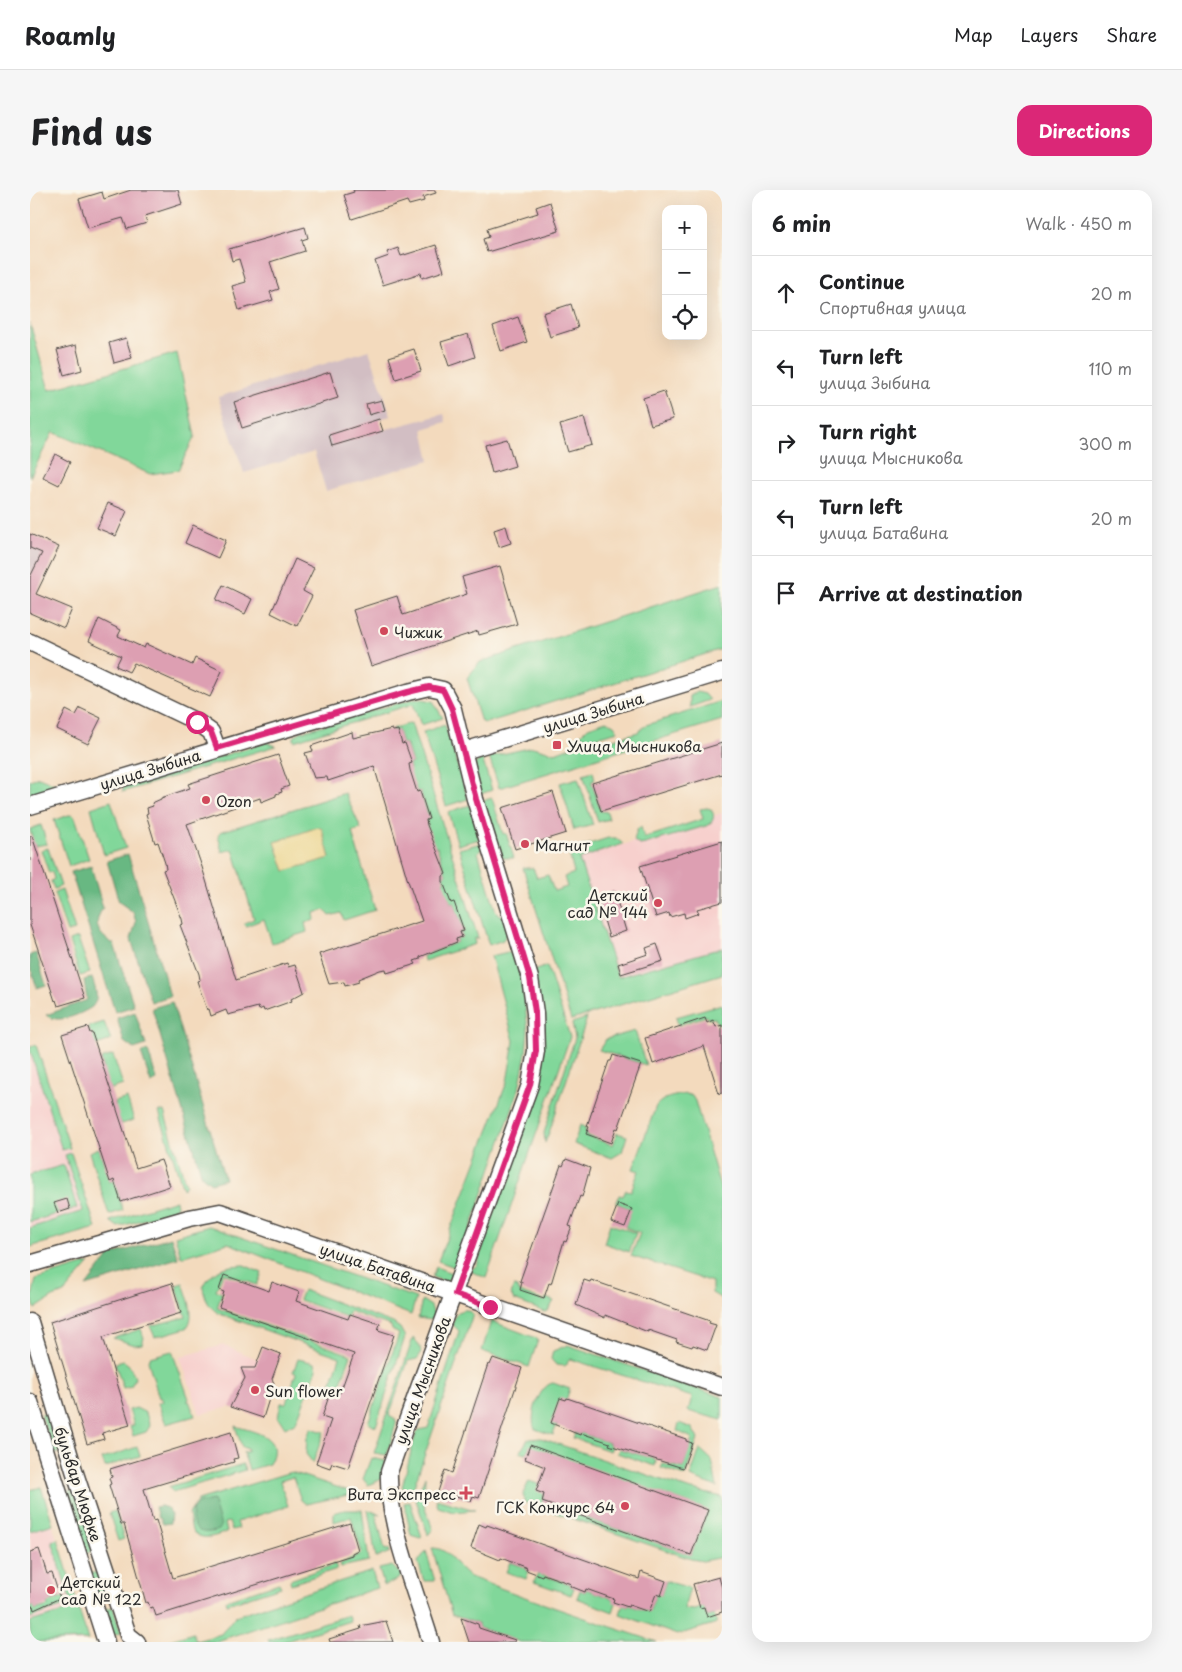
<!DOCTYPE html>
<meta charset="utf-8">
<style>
:root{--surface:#fff;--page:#f6f6f6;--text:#202124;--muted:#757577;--line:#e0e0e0;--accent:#db2777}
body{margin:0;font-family:"Playpen Sans",sans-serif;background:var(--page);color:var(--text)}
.controls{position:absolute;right:15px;top:15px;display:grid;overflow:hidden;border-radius:10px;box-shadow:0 5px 20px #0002}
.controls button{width:45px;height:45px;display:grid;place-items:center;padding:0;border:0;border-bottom:1px solid var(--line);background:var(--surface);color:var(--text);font:25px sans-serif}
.stop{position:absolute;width:15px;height:15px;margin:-11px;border:4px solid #db2777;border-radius:50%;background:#fff}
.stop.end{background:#db2777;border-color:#fff;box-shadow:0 1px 5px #0008}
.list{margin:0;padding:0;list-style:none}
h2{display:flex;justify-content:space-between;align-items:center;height:65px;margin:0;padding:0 20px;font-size:21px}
h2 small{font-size:16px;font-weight:400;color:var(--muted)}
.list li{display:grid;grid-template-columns:32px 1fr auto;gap:15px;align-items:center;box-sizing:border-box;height:75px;padding:0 20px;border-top:1px solid var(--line)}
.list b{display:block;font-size:19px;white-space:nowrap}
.list p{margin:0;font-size:16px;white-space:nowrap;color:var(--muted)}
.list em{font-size:16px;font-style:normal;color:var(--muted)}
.icon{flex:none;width:28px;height:28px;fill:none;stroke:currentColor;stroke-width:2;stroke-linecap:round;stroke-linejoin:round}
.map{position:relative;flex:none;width:692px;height:1452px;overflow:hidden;border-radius:15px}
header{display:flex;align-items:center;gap:30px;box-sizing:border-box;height:70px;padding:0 25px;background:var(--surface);border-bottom:1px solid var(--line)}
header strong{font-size:24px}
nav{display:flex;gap:28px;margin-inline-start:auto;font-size:18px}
.intro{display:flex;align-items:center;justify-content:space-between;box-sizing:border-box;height:120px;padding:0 30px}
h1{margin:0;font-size:35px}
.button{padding:12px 22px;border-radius:15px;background:var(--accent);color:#fff;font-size:18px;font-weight:700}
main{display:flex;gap:30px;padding:0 30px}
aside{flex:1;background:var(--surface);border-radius:15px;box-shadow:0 5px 20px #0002}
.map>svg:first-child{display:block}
.built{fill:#f7d0cd}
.industrial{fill:#d2bec3}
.green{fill:#81d79a;stroke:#568162}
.forest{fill:#68b882;stroke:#4a7256}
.sand{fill:#eeda9e;stroke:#8c8264}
.building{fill:#dd9fb2}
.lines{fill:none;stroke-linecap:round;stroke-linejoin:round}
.minor-casing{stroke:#494541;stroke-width:19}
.minor{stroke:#fff;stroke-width:16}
.route{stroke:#db2777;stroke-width:6}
.poi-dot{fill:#d1495b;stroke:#fbf7ec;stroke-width:2}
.labels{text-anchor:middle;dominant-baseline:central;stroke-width:5;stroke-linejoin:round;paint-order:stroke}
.poi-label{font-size:15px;fill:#2b2b2b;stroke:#fbf7ec;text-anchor:start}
.street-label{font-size:15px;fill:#2b2b2b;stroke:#fbf7ec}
</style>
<header>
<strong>Roamly</strong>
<nav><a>Map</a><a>Layers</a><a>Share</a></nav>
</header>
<div class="intro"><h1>Find us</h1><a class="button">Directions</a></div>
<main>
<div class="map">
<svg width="692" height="1452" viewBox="0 0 692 1452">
<rect width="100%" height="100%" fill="#fbf7ec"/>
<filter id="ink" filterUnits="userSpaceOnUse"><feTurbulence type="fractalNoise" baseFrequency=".02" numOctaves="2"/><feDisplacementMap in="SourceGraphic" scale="10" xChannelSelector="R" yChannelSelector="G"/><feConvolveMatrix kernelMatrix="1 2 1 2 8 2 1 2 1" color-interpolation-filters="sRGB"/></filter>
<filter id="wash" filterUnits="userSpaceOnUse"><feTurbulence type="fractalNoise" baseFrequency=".0096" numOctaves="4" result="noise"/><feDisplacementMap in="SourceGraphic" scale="20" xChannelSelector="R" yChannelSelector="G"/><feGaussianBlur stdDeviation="1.12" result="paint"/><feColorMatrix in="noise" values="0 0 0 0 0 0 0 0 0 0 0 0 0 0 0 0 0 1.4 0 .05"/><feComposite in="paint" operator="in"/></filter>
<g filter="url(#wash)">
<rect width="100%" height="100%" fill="#f3dabd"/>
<g class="built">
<path d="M692 623V758L588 787 549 669Z"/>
<path d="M6 855 63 1029 0 1048V857Z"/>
<path d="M193 1155 247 1177 239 1185 244 1193 233 1228 200 1217 170 1224 150 1167Z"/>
<path d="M11 1297 58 1450 53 1452H0V1300Z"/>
</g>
<g class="industrial">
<path d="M339 160 361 226 349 229 353 240 414 224 416 232 393 239 400 270 296 301 284 262 214 283 188 207Z"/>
<path d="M0 344 29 357 0 418Z"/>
</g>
<g class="green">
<path d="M0 133 19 200 147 163 165 246 148 280 120 284 23 242 0 287Z"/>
<path d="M692 394V459L456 533 451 532 437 488 450 472Z"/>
<path d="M667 502 675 504 680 510 660 517V506Z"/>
<path d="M386 508 403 511 413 528 391 535 383 514 264 551V547L270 542Z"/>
<path d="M692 511V530L469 598 459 567 503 557 525 563 551 553 560 556 608 542 616 535Z"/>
<path d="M576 531 584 535 588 541 559 549 550 545 558 537Z"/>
<path d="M381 533 448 748 444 749 445 754 394 771 393 766 427 752 426 749 432 747 430 742 434 741 424 712 421 713 411 692 415 691 413 686 416 684 407 657H404L395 636 397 635 396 630 399 628 390 601 387 602 385 596 383 597 377 580 380 579 379 574 382 573 376 553 372 554 368 540 363 541 362 539Z"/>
<path d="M415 535 438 609 416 616 393 542Z"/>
<path d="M237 552 246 556 92 602 94 597 98 595Z"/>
<path d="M452 568 462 600 451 604 444 580 445 574Z"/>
<path d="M563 581 565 590 562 591V593L571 621 577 622 579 629 568 632 553 584Z"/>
<path d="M9 587 30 596 0 605V590Z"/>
<path d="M548 588 563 635 544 640 530 593Z"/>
<path d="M315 603 331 639 322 642 345 720 314 730 311 723 300 726 295 720 284 723 285 730 275 733 277 742 242 753 234 729 216 736 214 733 224 729 203 659 192 662 188 645 190 642Z"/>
<path d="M462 608 473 644 476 643 484 668H475L469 664 452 611Z"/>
<path d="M81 611 96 658 74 665 61 618Z"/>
<path d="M440 615 450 649 428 655 418 622Z"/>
<path d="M677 618 681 619C685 625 684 630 679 635L615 654 610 655 604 651 607 639 611 637 614 648 673 629 670 619Z"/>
<path d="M42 624 45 627 59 669 39 676 24 630Z"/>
<path d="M11 635 17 654 4 656 0 639Z"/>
<path d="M578 648H586L593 654 549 669 588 787 692 758V784L541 830 493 678H503L507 688 518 685 524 701 537 697 534 687 544 683 539 663 541 660Z"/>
<path d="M451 653 453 658 448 662 466 722 474 727 478 742 473 750 459 755 429 659Z"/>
<path d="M18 658 31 696 24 699 21 691 24 689 22 682 19 683 11 660Z"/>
<path d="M32 700 45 740 37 742 24 703Z"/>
<path d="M48 748 60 783 50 786 39 751Z"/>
<path d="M478 762 487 768 492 791 498 840 496 863 489 899 427 1078 408 1071 477 892 484 851 461 766Z"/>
<path d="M517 776 540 847 456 1088 440 1081 447 1075 510 881 503 781Z"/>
<path d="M692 814V833L687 834 685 828 678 829 676 826 648 835 646 827Z"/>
<path d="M557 828 520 940 515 953 514 943 545 848 542 833Z"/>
<path d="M74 832 81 850 66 855 58 837Z"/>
<path d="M605 841 616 875 569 860 576 849Z"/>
<path d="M6 855 40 958 32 960 0 860V857Z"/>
<path d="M83 865 93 895 81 899 78 893H76L72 881 74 879 71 869Z"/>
<path d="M656 904 662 906 665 911 692 1003V1109L682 1103V1092L601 1066 610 1043 595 1037 601 1019 586 1013 589 1005 593 1006 596 1000 601 1001 609 981 603 979 626 916C633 907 645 906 656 904Z"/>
<path d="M97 908 104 930 92 934 83 916 86 915 85 912Z"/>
<path d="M134 921 156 995 153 999 129 922Z"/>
<path d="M550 935 556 938 555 945 583 955 587 943 597 946 592 962 582 968 544 954Z"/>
<path d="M69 958 80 992 84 990 93 1020 79 1025 59 962Z"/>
<path d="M41 963 66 1038 0 1057V1038L53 1021 35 965Z"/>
<path d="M34 975 47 1018 0 1032V985Z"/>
<path d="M146 1010 147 1016 140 1022 88 1037 80 1031Z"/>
<path d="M580 1034 606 1043 599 1062 574 1053Z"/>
<path d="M179 1036 386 1108 381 1125 198 1053 151 1067 145 1046Z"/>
<path d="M60 1073 34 1103 23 1107 5 1119 2 1108 6 1089Z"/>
<path d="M214 1075 232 1083 227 1095 193 1083 186 1100 192 1103 187 1118 321 1165 308 1200 300 1197 310 1167 190 1124C180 1119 175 1110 173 1098 181 1079 194 1076 214 1075Z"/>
<path d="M406 1077 424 1084 416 1092 402 1087Z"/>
<path d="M153 1093C157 1106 167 1128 156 1138L125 1147 120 1136 156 1127 146 1095Z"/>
<path d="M484 1096 487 1097 489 1102 514 1111 516 1108 524 1111 518 1121 515 1122 484 1110 481 1104Z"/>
<path d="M273 1100 363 1133 370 1138 375 1147 346 1236 338 1233 369 1144 362 1140 361 1136 319 1121 317 1127 269 1110Z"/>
<path d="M392 1110 401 1116 404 1125 401 1130 388 1128Z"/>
<path d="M437 1120 443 1124 382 1302H379L372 1297 386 1243 389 1240 398 1238 429 1141 422 1134C425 1126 427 1119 437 1120Z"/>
<path d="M461 1131 506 1148 508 1150 499 1177 452 1161Z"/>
<path d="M111 1139 114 1148 112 1154 105 1155 83 1148Z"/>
<path d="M383 1148C390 1154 394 1162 387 1169L378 1171 359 1226 366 1230V1234L357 1265 344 1263Z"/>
<path d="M538 1155 692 1207V1230L658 1221 662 1207 540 1169 535 1176 526 1175 521 1169 523 1161Z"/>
<path d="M142 1161 159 1209 157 1211H159L165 1226 136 1234 128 1213 133 1211 131 1207 129 1208 118 1171 120 1167Z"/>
<path d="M268 1169 285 1173 287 1179 266 1232 255 1238 248 1227 251 1213H256L266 1183 263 1182Z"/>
<path d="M94 1171 100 1176 105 1188 101 1196 93 1198 85 1173Z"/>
<path d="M523 1193 540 1199 523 1245 505 1239C499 1227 509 1195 523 1193Z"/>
<path d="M106 1218 116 1223 120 1236 116 1242 103 1246 100 1236 104 1235 99 1220Z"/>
<path d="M21 1221 34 1261 23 1264 11 1224Z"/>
<path d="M649 1233 662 1238 668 1249 655 1286 631 1278 633 1274 653 1278 662 1248 647 1241Z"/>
<path d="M205 1236C224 1242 255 1246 239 1274L219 1280 213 1262H218V1259L212 1257Z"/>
<path d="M281 1238 294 1242 283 1273 276 1264 277 1247Z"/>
<path d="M545 1243 550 1245 551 1243 580 1253 579 1255 582 1257 580 1261 543 1248Z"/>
<path d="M511 1248 658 1299 692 1307V1367L673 1371 661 1369 494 1312 493 1304 499 1291 517 1297 512 1312 661 1365 677 1320 500 1256 496 1264 490 1262 498 1249Z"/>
<path d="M107 1257 110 1266 75 1277 72 1269Z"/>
<path d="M589 1259 623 1268 626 1272 625 1276 587 1263Z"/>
<path d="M670 1259 682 1270 687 1297 660 1287Z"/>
<path d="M341 1268 356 1271 352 1289 338 1295 333 1289Z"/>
<path d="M213 1274 215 1280 143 1302 138 1297Z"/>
<path d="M261 1282 319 1301 318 1305 276 1314 271 1310 263 1287 250 1291 258 1316 207 1332 209 1338 202 1340 199 1332 195 1333 197 1342C185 1346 172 1352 162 1341L159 1324 168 1310Z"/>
<path d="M395 1286 394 1315 403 1339 398 1345 386 1310Z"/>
<path d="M11 1297 23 1334 0 1341V1300Z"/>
<path d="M46 1299 65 1360 54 1364 35 1302Z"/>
<path d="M406 1309 445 1320 423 1322 408 1317Z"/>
<path d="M380 1312 392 1347 390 1348 381 1345 374 1313Z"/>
<path d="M314 1320H332L339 1371 311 1377 310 1374 332 1363 321 1327 304 1332V1323Z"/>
<path d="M338 1320 350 1324 346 1325 355 1360 359 1359 360 1362 346 1368Z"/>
<path d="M85 1321 94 1349 88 1351 79 1323Z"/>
<path d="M28 1349 58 1450 0 1452V1432L43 1419 22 1351Z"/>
<path d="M402 1358C423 1358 425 1381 443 1388 504 1411 565 1432 627 1452H490L449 1438 448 1434 422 1425Z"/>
<path d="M396 1361 405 1391H394L388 1372Z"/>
<path d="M480 1372 497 1378 496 1380 499 1381 496 1389 476 1382Z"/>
<path d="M305 1374 307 1379 261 1394 260 1390Z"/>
<path d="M362 1376 371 1384 370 1388 354 1396 349 1379Z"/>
<path d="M72 1380 80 1407 69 1410 60 1384Z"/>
<path d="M342 1381 347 1398 184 1452H134L163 1443 166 1451 191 1444 205 1426Z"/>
<path d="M508 1384 541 1394 540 1396 544 1398 541 1405 504 1392Z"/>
<path d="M636 1391 660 1398 654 1419 664 1420 674 1417 677 1427 684 1425 687 1433 647 1445 590 1424 593 1415 598 1417 599 1415 619 1422 626 1404 631 1405Z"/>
<path d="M249 1393 251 1397 197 1414 196 1410Z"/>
<path d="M556 1399 584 1409 586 1413 583 1422 547 1408 550 1400 555 1402Z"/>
<path d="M35 1407 37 1415 0 1428V1417L3 1416 5 1420 18 1416 17 1413Z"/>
<path d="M83 1417 91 1443 80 1446 72 1420Z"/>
<path d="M318 1425 320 1431 253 1452H239L238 1450Z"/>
</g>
<g class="forest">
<path d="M98 664 140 806 121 812 101 749 106 732 103 722 89 712 77 671Z"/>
<path d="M61 676 73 718C62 734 68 745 84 754L104 816 85 822 41 682Z"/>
<path d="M6 763 16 795 7 798 0 776V765Z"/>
<path d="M62 788C65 798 70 808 62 817 51 824 28 835 16 825L57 810 54 790Z"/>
<path d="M142 812 195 989 181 993 172 986 122 818Z"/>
<path d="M105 822 116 855 104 859 94 852 87 828Z"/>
<path d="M118 861 127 890 121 893 111 863Z"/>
<path d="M141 1047 148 1068 56 1096 80 1065Z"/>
<path d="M183 1310 191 1336 189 1340C169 1347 159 1338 163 1318L169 1313Z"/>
<path d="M131 1316 137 1318 141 1324 140 1333 133 1334 130 1328H128L125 1317Z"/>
</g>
<path class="sand" d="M288 637 292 639 300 668 255 681 245 652Z"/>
<g id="blocks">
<g class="building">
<path d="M101 0H148L152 14 115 26 117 33 97 39 93 28 58 38 49 9 72 2 74 9Z"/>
<path d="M323 0H405L406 3 393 7 394 11 379 15 377 11 322 29 314 5 324 2Z"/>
<path d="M520 12 529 41 457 62 453 49 459 47 457 39 508 23 506 17Z"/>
<path d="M275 37 278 48 272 50 275 61 240 72 249 99 240 102 243 110 209 120 202 96 216 92 209 69 202 71 199 59Z"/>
<path d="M406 55 414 81 392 88 391 83 353 95 345 71 359 66 357 62 368 58 371 66Z"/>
<path d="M541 114 548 138 520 147 513 123Z"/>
<path d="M488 127 497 152 471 161 463 136Z"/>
<path d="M438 144 445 167 419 176 411 152Z"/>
<path d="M96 148 102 168 84 173 79 153Z"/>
<path d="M46 155 52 180 34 185 27 160Z"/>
<path d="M384 159 391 181 366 189 359 167Z"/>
<path d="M300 182 308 208 212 238 204 212Z"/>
<path d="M634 201 643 229 621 235 613 208Z"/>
<path d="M352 210 355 220 339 225 336 214Z"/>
<path d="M554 228 562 255 538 262 530 235Z"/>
<path d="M349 229 353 241 302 256 299 245Z"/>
<path d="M477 249 485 276 462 283 455 255Z"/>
<path d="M25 264 40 272 29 295 13 287Z"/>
<path d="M78 313 97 321 86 346 67 338Z"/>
<path d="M163 335 196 350 188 368 155 353Z"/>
<path d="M476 336 481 353 469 357 464 340Z"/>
<path d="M0 344 29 357 6 404 42 419 34 438 0 423V387L12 363 0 358Z"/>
<path d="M265 369 284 378 273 401 282 406 267 436 241 423Z"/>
<path d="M470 376 487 434 449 445 448 441 341 476 323 420 367 406 373 425 437 404 432 387Z"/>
<path d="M193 395 222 409 215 424 186 410Z"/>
<path d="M69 429 91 440 88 446 114 458 116 454 162 475 165 468 192 481 180 507 104 473 99 482 86 476 91 466 59 451Z"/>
<path d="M50 518 71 528 58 554 27 539 36 520 46 525Z"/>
<path d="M362 539 363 541 368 540 372 554 375 553 382 573 379 574 380 580 387 602 390 601 399 629 396 630 397 635 416 684 413 686V692L421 713 424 712 434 741 430 742 432 747 426 749 427 752 390 767V769L384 771 386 774 357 783 356 779 350 780 328 789 329 792 315 796 314 792 299 794 289 764 392 731 377 688 344 576 298 591 297 587 284 588 275 563 283 561 281 556 322 542 323 548Z"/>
<path d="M692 553V584L571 621 562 593Z"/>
<path d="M248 565 259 596 251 599 252 602 246 604V606L231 612 230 608 157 634 172 677 206 790 257 773 258 777 265 775 274 802 261 809 262 811 234 821 233 818 229 820 228 817 198 825 196 820 181 826 179 819 177 820 167 791 170 790 169 784 150 735 153 734 152 729 133 680 136 679 135 673 128 652 125 653 116 624 118 623 117 618 123 616 122 613 131 609V608L160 598 158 594Z"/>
<path d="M523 602 536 643 485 659 472 618Z"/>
<path d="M0 646H2L55 808 28 816 26 810 25 811 0 735Z"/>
<path d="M692 651V712L667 719 669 723 655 728 654 723 640 727 639 723 626 727 610 676Z"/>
<path d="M584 701 596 741 579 747 567 706Z"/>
<path d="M627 754 633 771 591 784 588 774 618 764 616 758Z"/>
<path d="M675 828 677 833 683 830 686 837 692 835V903L689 904 674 856 623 874 615 848Z"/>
<path d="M58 837 60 843H62L106 978 131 970 140 996 91 1012 84 990 80 992 32 845Z"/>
<path d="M583 865 611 874 588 939 586 938 581 953 556 944 559 937 557 936 579 871H581Z"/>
<path d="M536 969 560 978 552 1007 550 1006 539 1036 542 1037 536 1052 534 1051 521 1094 519 1093 514 1108 490 1100 492 1092 490 1091 531 975 533 976Z"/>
<path d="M37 1009 40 1019 28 1023 24 1013Z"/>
<path d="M588 1014 602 1019 595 1037 581 1032Z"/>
<path d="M194 1085 239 1101 242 1092 269 1102 266 1111 318 1129 320 1124 350 1134 348 1140 364 1145 318 1278 302 1273 300 1278 286 1273 301 1230 292 1227 301 1200 310 1203 324 1164 189 1117 194 1102 189 1100Z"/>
<path d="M554 1090 560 1092 561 1090 680 1131 679 1133 686 1135 677 1160 663 1155 662 1157 646 1152 647 1150 618 1140V1142L575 1125V1128L546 1115Z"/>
<path d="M142 1093 151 1123 73 1147 100 1235 72 1243 74 1249 57 1254 20 1132Z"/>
<path d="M233 1157 251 1164 242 1189 244 1193 233 1228 200 1217 215 1188 211 1178H225Z"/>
<path d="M463 1168 492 1178 449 1308 443 1306 441 1311 423 1305 422 1310 407 1305 415 1280 422 1283 458 1174 460 1175Z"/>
<path d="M530 1208 536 1210 537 1208 656 1249V1251L662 1253 653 1278 579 1255 580 1253 551 1243 550 1245 545 1243 521 1233Z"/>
<path d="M201 1242 208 1268 203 1269 204 1272 114 1299 123 1331 126 1330 143 1388 320 1333 328 1360 322 1363V1365L126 1426 123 1417 120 1418 118 1412 116 1413 94 1334H91L79 1295 81 1294 79 1288 82 1287 80 1279Z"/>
<path d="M500 1255 678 1320 661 1365 512 1312 514 1304 506 1301 515 1277 495 1269Z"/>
<path d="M449 1334 456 1337 457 1335 609 1389 611 1382 636 1391 631 1406 626 1404 619 1422 599 1415 598 1417 583 1412 584 1409 556 1399 555 1402 540 1396 541 1394 513 1384 512 1386 496 1380 497 1378 471 1368 470 1370 441 1358Z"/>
<path d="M9 1359 17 1384 22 1383 30 1408 4 1420 3 1416 0 1417V1362Z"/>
<path d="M689 1387 692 1398V1422L677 1427 674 1417 670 1418 663 1394Z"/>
<path d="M431 1428 448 1434 449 1438 485 1450 484 1452H439Z"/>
<path d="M356 1431 363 1452H300L299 1449 331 1439 330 1436Z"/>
</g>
</g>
</g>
<g filter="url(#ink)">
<use href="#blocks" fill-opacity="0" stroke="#494541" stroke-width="1"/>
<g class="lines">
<g class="minor-casing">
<g id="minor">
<path d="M0 452 167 532 181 542 187 558"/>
<path d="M434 561 692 482"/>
<path d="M0 616 378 502 399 497 413 500 423 519 445 609 500 788 505 823 506 861 500 895C453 1025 404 1153 359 1282 357 1334 386 1402 401 1452"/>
<path d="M0 1074 159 1028 190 1022 692 1197"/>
<path d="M0 1132 44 1280 98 1445 107 1452"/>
<path d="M0 1212 76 1452"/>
</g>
</g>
<use href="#minor" class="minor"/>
</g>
</g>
<g class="lines" filter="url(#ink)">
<path class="route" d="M167 532 181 542 187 558 378 502 399 497 413 500 422 519 446 609 500 788 505 822 506 861 500 895 425 1104 460 1117"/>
</g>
<g class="poi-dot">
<circle cx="354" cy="441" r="5"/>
<rect x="522" y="550" width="10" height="10" rx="2.5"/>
<circle cx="176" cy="610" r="5"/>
<circle cx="495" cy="654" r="5"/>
<circle cx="628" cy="713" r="5"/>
<circle cx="225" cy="1200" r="5"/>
<path d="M433.5 1295.5h5v5h5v5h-5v5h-5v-5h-5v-5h5z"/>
<circle cx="595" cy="1316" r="5"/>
<circle cx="21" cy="1400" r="5"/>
</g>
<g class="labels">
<g class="poi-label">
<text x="364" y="441">Чижик</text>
<text x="537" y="555">Улица Мысникова</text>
<text x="186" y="610">Ozon</text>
<text x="505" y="654">Магнит</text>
<text x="618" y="704" text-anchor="end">Детский<tspan x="618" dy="17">сад № 144</tspan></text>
<text x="235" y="1200">Sun flower</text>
<text x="426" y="1303" text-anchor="end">Вита Экспресс</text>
<text x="585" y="1316" text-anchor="end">ГСК Конкурс 64</text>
<text x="31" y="1391">Детский<tspan x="31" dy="17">сад № 122</tspan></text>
</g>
<g class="street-label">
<text transform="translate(563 522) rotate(-17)">улица Зыбина</text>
<text transform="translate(120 579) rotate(-17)">улица Зыбина</text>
<text transform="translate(348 1077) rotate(19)">улица Батавина</text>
<text transform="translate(392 1190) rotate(-70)">улица Мысникова</text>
<text transform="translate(49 1294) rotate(72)">бульвар Мюфке</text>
</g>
</g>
</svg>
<div class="controls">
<button>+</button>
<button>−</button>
<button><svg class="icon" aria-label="locate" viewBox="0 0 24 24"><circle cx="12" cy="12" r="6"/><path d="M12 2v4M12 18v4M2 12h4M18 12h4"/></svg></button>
</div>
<div class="stop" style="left:167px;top:532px"></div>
<div class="stop end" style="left:460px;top:1117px"></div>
</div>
<aside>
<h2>6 min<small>Walk · 450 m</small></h2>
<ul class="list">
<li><svg class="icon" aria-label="ahead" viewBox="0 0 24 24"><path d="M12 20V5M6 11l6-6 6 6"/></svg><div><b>Continue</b><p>Спортивная улица</p></div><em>20 m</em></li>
<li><svg class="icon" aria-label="left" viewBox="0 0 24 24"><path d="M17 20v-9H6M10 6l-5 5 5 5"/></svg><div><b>Turn left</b><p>улица Зыбина</p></div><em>110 m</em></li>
<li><svg class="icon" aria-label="right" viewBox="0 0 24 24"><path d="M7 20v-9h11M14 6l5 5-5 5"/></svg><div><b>Turn right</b><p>улица Мысникова</p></div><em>300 m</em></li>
<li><svg class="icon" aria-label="left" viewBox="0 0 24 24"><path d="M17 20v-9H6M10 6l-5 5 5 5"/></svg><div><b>Turn left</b><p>улица Батавина</p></div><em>20 m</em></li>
<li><svg class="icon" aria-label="arrive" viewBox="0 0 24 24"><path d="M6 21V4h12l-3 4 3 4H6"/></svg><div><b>Arrive at destination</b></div></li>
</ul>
</aside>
</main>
